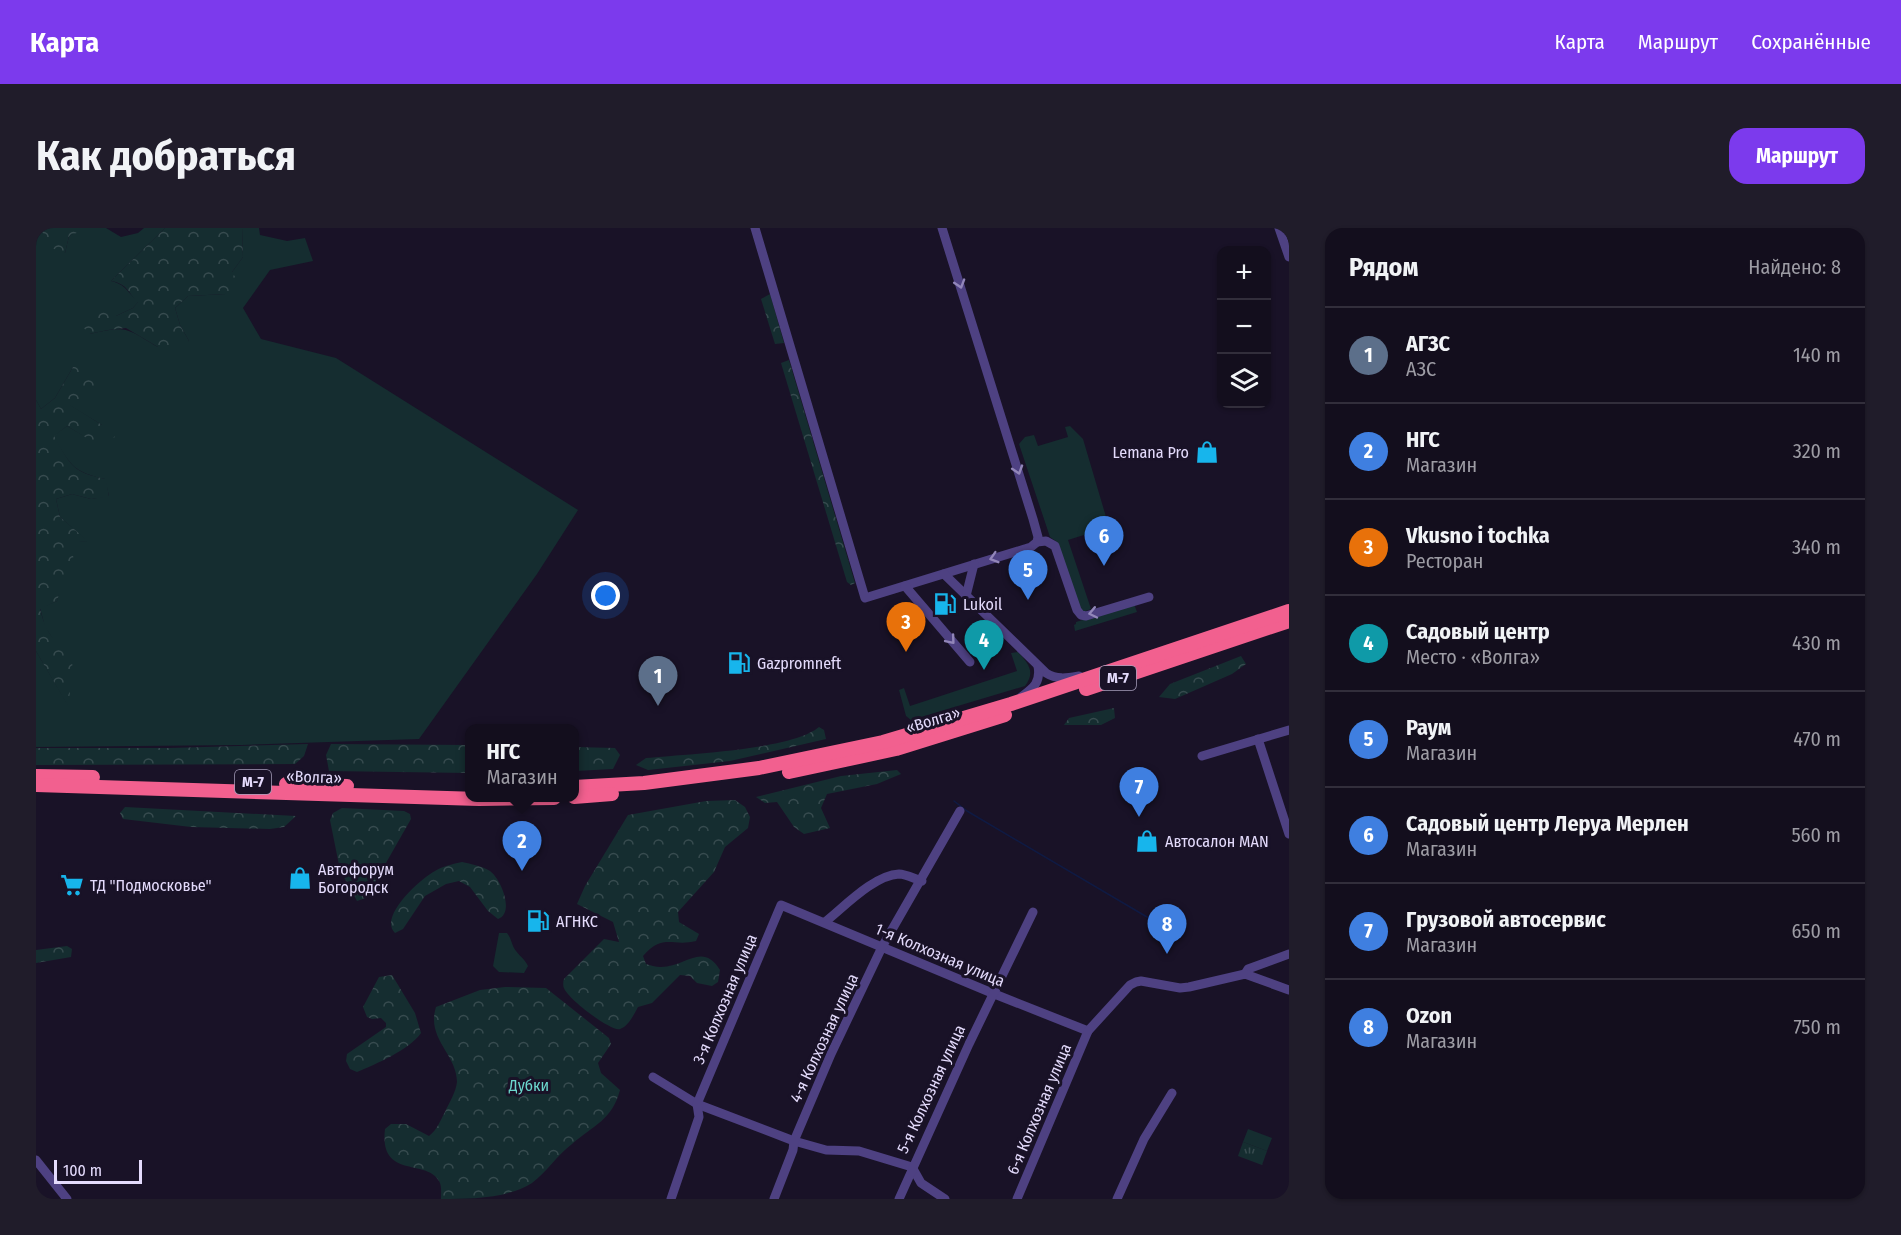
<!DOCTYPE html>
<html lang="ru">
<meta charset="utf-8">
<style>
:root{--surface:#130e1d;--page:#201c2a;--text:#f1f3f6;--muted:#9d9ca4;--line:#322e3b;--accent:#7c3aed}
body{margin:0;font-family:"Fira Sans Condensed",sans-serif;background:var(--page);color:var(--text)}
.controls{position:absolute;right:18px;top:18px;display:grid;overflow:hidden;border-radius:12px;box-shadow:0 2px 4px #0004}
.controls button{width:54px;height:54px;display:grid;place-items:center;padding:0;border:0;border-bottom:2px solid var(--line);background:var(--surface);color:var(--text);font:30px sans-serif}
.scale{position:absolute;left:18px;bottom:15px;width:88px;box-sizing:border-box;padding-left:6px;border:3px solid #e4dbfc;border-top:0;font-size:16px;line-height:21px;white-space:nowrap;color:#e4dbfc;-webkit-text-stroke:4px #191227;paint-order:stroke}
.you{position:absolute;left:570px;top:368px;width:21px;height:21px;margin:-15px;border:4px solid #fff;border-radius:50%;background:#1a73e8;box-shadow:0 0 0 9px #1a73e833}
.badge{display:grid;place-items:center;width:39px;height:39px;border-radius:50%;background:var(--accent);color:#fff;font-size:20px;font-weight:700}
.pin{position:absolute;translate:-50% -50px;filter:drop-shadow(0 2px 3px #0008)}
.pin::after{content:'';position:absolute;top:32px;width:21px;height:18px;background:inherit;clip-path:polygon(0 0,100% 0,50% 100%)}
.popup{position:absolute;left:429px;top:496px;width:114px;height:78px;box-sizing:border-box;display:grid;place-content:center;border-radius:12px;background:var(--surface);filter:drop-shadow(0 2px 4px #0005);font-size:20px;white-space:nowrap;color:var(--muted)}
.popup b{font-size:22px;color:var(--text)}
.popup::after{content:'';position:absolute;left:50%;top:100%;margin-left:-12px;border:12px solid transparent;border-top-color:var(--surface)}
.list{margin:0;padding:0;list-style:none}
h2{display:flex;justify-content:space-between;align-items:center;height:78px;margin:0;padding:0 24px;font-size:26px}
h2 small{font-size:20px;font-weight:400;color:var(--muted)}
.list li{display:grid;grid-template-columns:39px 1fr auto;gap:18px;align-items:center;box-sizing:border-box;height:96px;padding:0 24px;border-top:2px solid var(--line)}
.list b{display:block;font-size:22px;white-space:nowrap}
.list p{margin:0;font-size:20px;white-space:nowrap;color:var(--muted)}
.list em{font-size:20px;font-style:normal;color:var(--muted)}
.icon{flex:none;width:33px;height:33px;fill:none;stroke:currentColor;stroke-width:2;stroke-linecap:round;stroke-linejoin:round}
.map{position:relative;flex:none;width:1253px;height:971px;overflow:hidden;border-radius:18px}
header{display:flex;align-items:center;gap:36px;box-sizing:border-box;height:84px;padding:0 30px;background:var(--accent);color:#fff}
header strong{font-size:28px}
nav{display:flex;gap:33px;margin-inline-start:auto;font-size:21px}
.intro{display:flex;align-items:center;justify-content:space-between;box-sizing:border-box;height:144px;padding:0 36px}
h1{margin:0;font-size:42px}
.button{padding:15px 27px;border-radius:18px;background:var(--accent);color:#fff;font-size:21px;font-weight:700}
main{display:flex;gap:36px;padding:0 36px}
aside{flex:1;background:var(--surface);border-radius:18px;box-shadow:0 2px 4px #0004}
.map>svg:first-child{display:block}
.grass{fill:#152d30}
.forest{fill:url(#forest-crowns)}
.park{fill:url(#park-tufts)}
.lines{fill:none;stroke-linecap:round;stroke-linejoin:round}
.stream{stroke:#0f1a43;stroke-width:1.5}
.minor{stroke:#4e4182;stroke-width:9}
.highway{stroke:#f2608f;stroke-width:14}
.oneway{stroke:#9286b9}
.labels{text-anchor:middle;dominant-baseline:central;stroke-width:6;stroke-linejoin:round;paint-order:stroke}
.shield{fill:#191227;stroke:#a79fbc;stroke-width:1.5}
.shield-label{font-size:15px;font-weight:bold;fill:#e4dbfc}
.poi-label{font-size:16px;fill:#e4dbfc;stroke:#191227;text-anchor:start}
.street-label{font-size:16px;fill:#e4dbfc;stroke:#191227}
.park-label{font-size:16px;fill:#6cd7cd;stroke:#191227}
</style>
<header>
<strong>Карта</strong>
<nav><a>Карта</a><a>Маршрут</a><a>Сохранённые</a></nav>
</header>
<div class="intro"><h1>Как добраться</h1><a class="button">Маршрут</a></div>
<main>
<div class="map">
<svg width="1253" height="971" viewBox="0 0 1253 971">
<defs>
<pattern id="forest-crowns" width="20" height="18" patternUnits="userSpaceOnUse" patternTransform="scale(1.5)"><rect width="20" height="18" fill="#152d30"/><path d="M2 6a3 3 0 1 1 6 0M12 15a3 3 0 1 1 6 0" fill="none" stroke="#374b4f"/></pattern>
<pattern id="park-tufts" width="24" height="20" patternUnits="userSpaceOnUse" patternTransform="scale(1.5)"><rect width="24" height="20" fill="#152d30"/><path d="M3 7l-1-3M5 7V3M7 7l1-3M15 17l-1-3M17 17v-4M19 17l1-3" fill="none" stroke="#374b4f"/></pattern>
</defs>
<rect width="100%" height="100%" fill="#191227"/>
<g class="grass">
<path d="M50 0H70L85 9 102 5 108 0H129L75 53C92 57 90 65 103 73L97 80 80 88 53 106C91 97 90 100 122 119L153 113 144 97 139 80 152 68 189 66 196 44 207 29 206 0H223L224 7 251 13 269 10 277 33 234 42 207 80 225 111 300 130 542 282 501 346 383 511 206 517 0 519V423L32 477 19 414 9 399 4 380 21 373 33 314 51 313 24 289 20 271 36 266 55 271 73 268 69 251C36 244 34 236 17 208L31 198 62 216 66 197 33 177 37 139 19 170 5 181 0 172V5L6 2 29 25 33 8Z"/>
<path d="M1034 198 1047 211 1073 299 1032 312 1055 381 1047 384 1044 380 1021 314 1014 309 983 216 989 209 998 207 1002 218 1032 209 1029 199Z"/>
<path d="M1098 376 1101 384 1039 403 1038 397 1040 396V394Z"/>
<path d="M982 424C992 435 1000 444 989 458L875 492 870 488 863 462 868 460 874 478 981 443 975 425Z"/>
<path d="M463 705H471C475 710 475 714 478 720 482 727 489 731 492 738L488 745 463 744 457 738Z"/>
<path d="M1212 901 1236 910 1231 923 1207 914Z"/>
</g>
<g class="forest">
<path d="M0 0H53L33 8 29 25 13 19 6 3 0 5Z"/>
<path d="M129 0H206L207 29 196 44 206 60 189 66 152 68 139 80 144 97 153 113 140 124 122 119 90 100 72 102 53 106 41 92C57 84 63 77 80 88L97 80 102 74C91 64 92 56 75 53Z"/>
<path d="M734 66 748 115 739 116 725 71Z"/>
<path d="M753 132 819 355 815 357 811 354 745 135Z"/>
<path d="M56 138 62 156 49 170 34 177 66 197 79 209 62 217 31 198 18 208C35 237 35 244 70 251L73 269 55 271 36 266 20 271 24 289 52 313 34 315 42 349 26 356 21 373 4 381C10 404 15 411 35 425L37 443 32 478 0 423V172L5 181 19 170 37 139Z"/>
<path d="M1205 428 1210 436 1196 446 1139 471 1123 469 1134 456Z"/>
<path d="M1078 480 1079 490 1065 497H1028L1033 490Z"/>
<path d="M783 499 788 502 790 511 694 533 612 542 600 537 610 530C649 526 756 522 783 499Z"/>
<path d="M272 516 268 528 259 536 0 537V520H134Z"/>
<path d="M295 516 433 517V545L293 543 290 527Z"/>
<path d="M538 519 579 520 584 527 577 541 539 543Z"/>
<path d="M861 542 865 546 841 556 791 566 785 580 794 600 768 606 758 599 741 574 729 575 720 569 805 548Z"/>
<path d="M699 572 709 579 714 589 712 600 689 619 678 644 642 684 643 694 663 706 660 713C636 719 627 705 607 728L610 736C614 737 620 739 624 739 649 740 666 713 684 742L682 754 676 758 661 755 654 748 644 747 616 775 602 779C598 786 593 798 584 801 575 804 531 770 528 760 527 759 527 753 528 751L568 711 583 714 577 694 541 676 549 658 592 587 670 573Z"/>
<path d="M89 579 260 588 248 599 234 601 155 599 87 591 84 585Z"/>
<path d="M306 580 368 583 374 586 375 591 330 670 321 673 304 642 294 592 297 585Z"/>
<path d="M426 634C435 636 446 638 454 643 465 651 479 685 462 691L452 683 434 659 423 653 410 656 389 668 367 701 359 705C342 689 384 651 399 643 407 638 417 636 426 634Z"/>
<path d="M31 718 36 721 35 729 0 735V722Z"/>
<path d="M356 747 379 785 385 805C373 822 340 836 321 844L314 841 310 833 311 826 350 799V795L345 790 336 791 331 789 327 779 343 749Z"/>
<path d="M469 759 510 760 573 810 575 816 562 835 565 845 584 862C576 892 558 897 536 916 521 927 511 944 496 955 470 971 435 971 405 971 405 965 406 958 403 953 390 930 343 952 349 901L355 896H370L393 908C401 902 404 893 409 884 413 875 420 864 421 854 421 826 390 811 400 779L444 762Z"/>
</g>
<path class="park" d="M1207 914 1231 923 1226 937 1202 928Z"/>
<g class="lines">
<path class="stream" d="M918 573 931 583 1111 689H1121"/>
<g class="minor">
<path d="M719 0 829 370 995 319 1001 314 1002 309 997 291 906 0"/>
<path d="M1243 0 1253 29"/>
<path d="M1001 314 1010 313 1019 318 1041 382 1045 387 1050 388 1113 369"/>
<path d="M908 346 1010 445C1021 452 1031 450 1043 448"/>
<path d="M869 358 934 434"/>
<path d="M930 368 938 336"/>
<path d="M985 469C997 460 1005 455 1002 438"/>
<path d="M1222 511 1253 606"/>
<path d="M1166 528 1253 502"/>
<path d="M789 694C808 679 838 647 863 646 870 646 879 651 886 653"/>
<path d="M1209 746 1212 741 1253 726"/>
<path d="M617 849 661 876 758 913 790 922 823 923 876 939 885 955 909 971"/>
<path d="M0 932 31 971"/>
<path d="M635 971 663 889 661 876 745 677 956 765 1052 803"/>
<path d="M738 971 757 922 758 913 795 826 846 719 924 583"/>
<path d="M863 971 933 816 997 684"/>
<path d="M981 971 1052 803 1094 757 1100 754 1105 753 1144 760 1153 759 1209 746 1253 762"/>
<path d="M1081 971 1108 911 1136 865"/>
</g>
<g class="highway">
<path d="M1050 461 1253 393"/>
<path d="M753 544 860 521 969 487"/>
<path d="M0 548 57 549"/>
<path d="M250 556 311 558"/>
<path d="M0 557 443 571 518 570"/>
<path d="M538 559 608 555 723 540 847 514 975 476 1253 383"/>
<path d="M538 569 576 566"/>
</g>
</g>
<defs><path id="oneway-chevron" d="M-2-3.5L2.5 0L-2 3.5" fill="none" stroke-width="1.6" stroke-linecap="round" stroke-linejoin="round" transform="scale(1.5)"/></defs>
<g class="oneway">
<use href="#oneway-chevron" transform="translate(924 56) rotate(73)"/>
<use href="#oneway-chevron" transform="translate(982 242) rotate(72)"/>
<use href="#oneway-chevron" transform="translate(958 330) rotate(163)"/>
<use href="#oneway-chevron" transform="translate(1057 385) rotate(168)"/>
<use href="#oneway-chevron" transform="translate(915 412) rotate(50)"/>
</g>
<defs>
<g id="shop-bare" transform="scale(1.8)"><path d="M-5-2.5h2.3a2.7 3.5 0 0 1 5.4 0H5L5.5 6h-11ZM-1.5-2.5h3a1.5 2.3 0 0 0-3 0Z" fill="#17b5ec" stroke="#191227" stroke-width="2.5" paint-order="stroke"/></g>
<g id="fuel-bare" transform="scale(1.8)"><path d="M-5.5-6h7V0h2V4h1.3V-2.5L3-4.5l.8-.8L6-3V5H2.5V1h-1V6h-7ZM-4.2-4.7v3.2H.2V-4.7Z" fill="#17b5ec" stroke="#191227" stroke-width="2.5" paint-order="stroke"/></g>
<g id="supermarket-bare" transform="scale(1.8)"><path d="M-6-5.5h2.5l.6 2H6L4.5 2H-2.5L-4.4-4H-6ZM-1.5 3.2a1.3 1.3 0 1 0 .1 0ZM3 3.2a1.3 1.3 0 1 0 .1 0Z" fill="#17b5ec" stroke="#191227" stroke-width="2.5" paint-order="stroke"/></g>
</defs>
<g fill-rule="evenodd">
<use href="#shop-bare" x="1171" y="224"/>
<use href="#fuel-bare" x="909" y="376"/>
<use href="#fuel-bare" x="703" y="435"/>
<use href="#shop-bare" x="1111" y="613"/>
<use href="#shop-bare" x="264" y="650"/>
<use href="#supermarket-bare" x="36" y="657"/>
<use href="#fuel-bare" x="502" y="693"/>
</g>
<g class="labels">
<g class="shield">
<rect x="1064" y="438" width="36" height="24" rx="4.5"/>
<rect x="199" y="542" width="36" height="24" rx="4.5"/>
</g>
<g class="shield-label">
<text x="1082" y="450">М-7</text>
<text x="217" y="554">М-7</text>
</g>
<g class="poi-label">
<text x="1153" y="224" text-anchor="end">Lemana Pro</text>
<text x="927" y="376">Lukoil</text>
<text x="721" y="435">Gazpromneft</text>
<text x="1129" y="613">Автосалон MAN</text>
<text x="282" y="641">Автофорум<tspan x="282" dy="18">Богородск</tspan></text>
<text x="54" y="657">ТД "Подмосковье"</text>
<text x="520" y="693">АГНКС</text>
</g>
<g class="street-label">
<text transform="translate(897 492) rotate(-17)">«Волга»</text>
<text transform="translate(278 549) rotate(2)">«Волга»</text>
<text transform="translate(904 727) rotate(23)">1-я Колхозная улица</text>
<text transform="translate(689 771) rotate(-67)">3-я Колхозная улица</text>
<text transform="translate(788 810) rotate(-65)">4-я Колхозная улица</text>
<text transform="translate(895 861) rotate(-65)">5-я Колхозная улица</text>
<text transform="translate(1003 881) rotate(-67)">6-я Колхозная улица</text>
</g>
<g class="park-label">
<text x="493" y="857">Дубки</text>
</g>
</g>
</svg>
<div class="controls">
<button>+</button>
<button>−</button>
<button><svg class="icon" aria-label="layers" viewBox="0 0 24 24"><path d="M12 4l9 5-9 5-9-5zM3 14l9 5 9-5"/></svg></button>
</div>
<div class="scale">100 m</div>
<div class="you"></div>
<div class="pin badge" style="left:622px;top:478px;background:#5c6f8a">1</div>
<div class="pin badge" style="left:486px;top:643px;background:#3f7fe0">2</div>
<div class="popup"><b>НГС</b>Магазин</div>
<div class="pin badge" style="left:870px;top:424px;background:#e8710a">3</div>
<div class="pin badge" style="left:948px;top:442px;background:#0f9aa8">4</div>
<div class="pin badge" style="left:992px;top:372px;background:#3f7fe0">5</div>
<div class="pin badge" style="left:1068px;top:338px;background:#3f7fe0">6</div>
<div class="pin badge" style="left:1103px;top:589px;background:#3f7fe0">7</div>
<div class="pin badge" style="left:1131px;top:726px;background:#3f7fe0">8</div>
</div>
<aside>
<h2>Рядом<small>Найдено: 8</small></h2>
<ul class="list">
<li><span class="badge" style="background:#5c6f8a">1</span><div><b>АГЗС</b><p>АЗС</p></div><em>140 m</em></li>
<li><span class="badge" style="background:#3f7fe0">2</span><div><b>НГС</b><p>Магазин</p></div><em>320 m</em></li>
<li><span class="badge" style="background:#e8710a">3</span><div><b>Vkusno i tochka</b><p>Ресторан</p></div><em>340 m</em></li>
<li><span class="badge" style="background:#0f9aa8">4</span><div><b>Садовый центр</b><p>Место · «Волга»</p></div><em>430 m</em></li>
<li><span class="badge" style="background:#3f7fe0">5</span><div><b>Раум</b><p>Магазин</p></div><em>470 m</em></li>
<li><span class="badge" style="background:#3f7fe0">6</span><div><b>Садовый центр Леруа Мерлен</b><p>Магазин</p></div><em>560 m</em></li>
<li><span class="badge" style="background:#3f7fe0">7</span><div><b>Грузовой автосервис</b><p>Магазин</p></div><em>650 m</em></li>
<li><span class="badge" style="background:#3f7fe0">8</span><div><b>Ozon</b><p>Магазин</p></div><em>750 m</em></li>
</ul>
</aside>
</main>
